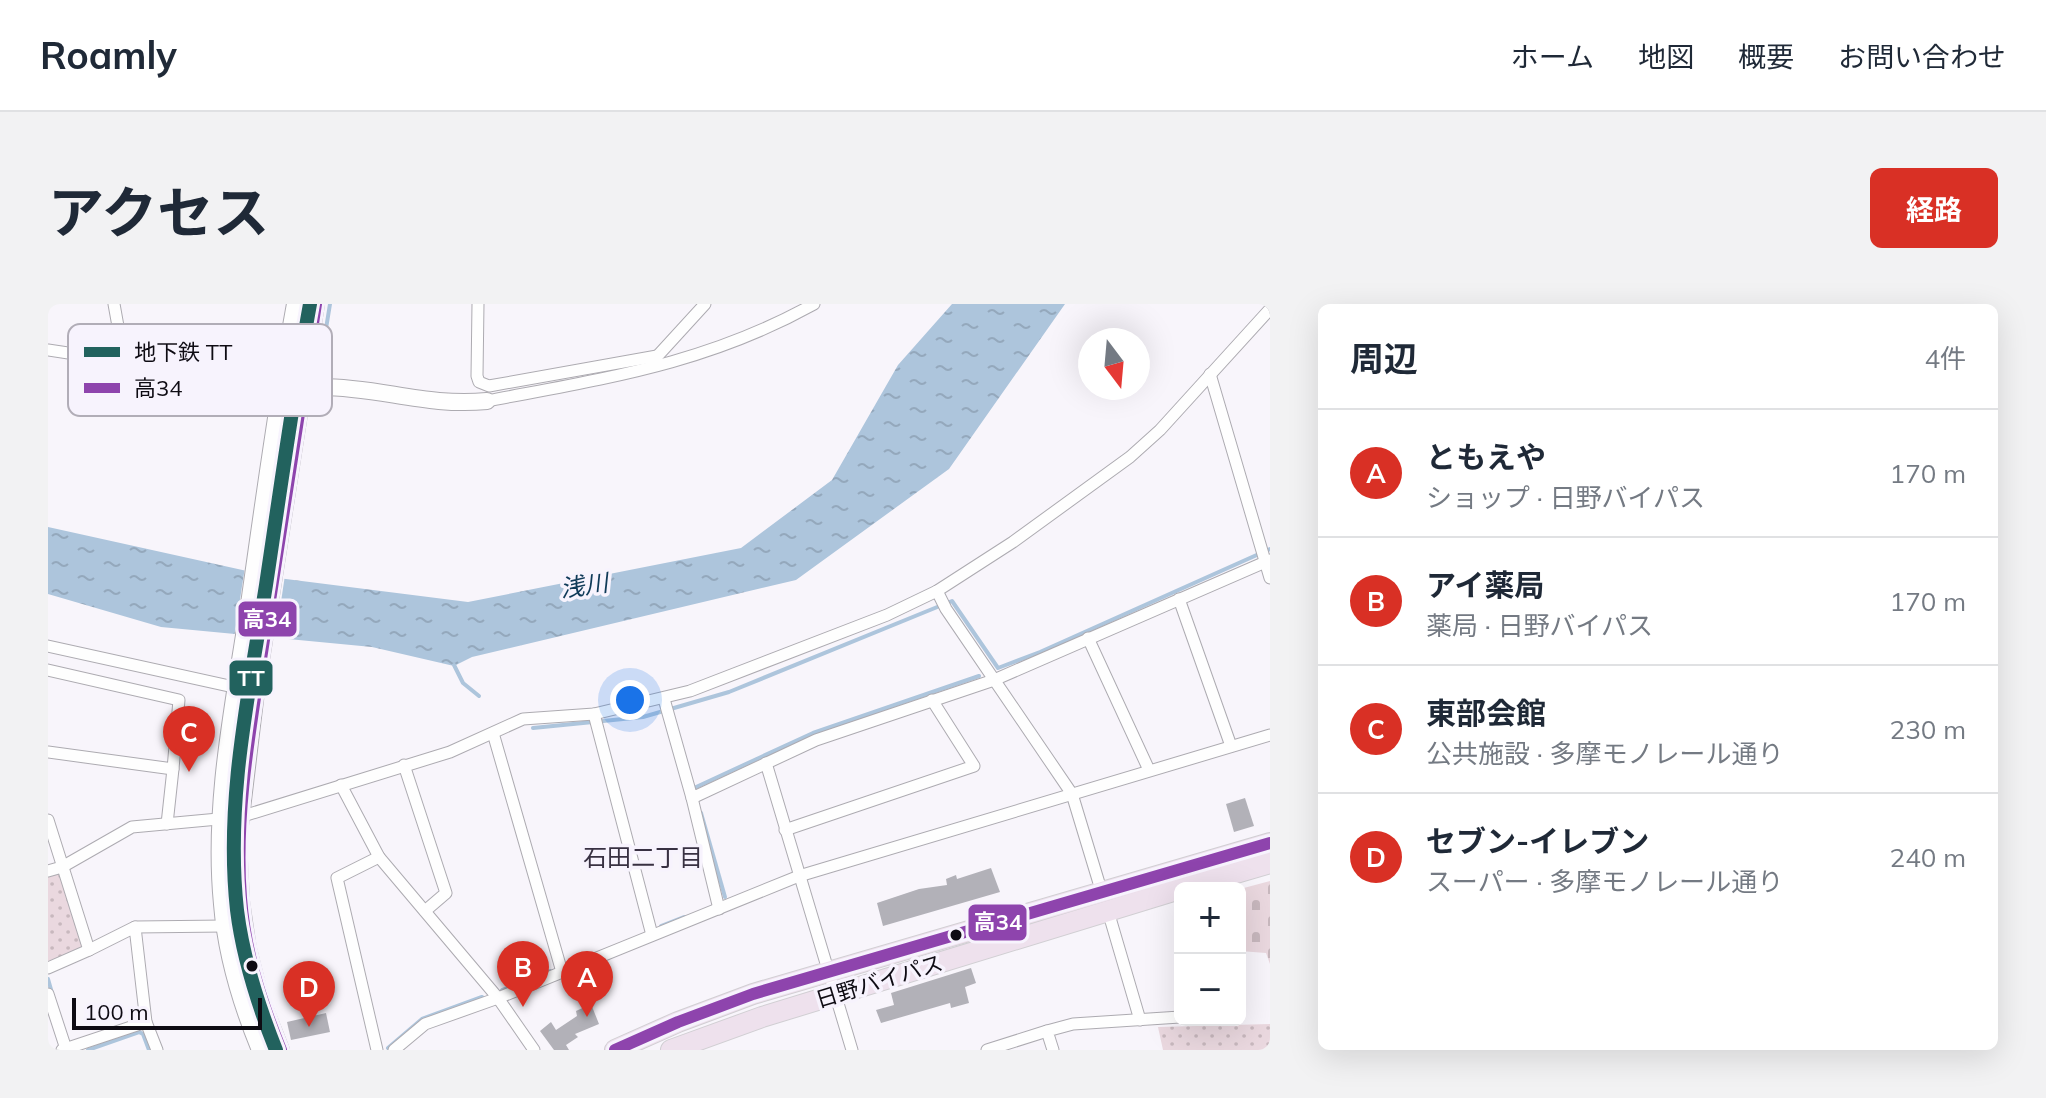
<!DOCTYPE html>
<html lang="ja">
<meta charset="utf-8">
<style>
:root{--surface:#fff;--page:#f2f2f3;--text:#1f2937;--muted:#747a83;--line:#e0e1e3;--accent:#d93025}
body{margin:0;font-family:Mulish,"Noto Sans JP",sans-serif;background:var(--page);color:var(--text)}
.controls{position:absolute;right:24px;bottom:24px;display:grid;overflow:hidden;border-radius:12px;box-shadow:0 8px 32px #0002}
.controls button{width:72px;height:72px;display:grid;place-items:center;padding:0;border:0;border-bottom:2px solid var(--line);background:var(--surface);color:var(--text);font:40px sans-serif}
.compass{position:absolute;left:1030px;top:24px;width:72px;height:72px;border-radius:50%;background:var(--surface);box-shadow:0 8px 32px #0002;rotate:164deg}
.scale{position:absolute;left:24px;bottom:20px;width:190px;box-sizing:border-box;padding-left:8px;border:4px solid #0e0b13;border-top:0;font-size:22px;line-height:28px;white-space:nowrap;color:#0e0b13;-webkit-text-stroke:6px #f7f3fd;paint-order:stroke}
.you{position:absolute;left:582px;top:396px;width:28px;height:28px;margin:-20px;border:6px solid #fff;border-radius:50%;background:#1a73e8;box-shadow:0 0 0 12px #1a73e833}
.badge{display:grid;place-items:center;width:52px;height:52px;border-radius:50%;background:var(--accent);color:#fff;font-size:26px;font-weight:700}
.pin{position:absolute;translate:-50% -66px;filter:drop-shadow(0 2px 4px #0008)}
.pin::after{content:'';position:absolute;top:42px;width:28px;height:24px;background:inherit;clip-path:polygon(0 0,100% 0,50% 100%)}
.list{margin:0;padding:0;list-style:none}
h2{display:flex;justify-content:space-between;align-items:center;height:104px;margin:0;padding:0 32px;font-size:34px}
h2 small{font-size:26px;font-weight:400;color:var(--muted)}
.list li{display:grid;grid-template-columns:52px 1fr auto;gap:24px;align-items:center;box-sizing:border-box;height:128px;padding:0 32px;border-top:2px solid var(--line)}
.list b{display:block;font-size:30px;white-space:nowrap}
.list p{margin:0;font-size:26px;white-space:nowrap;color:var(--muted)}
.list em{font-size:26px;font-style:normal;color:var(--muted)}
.map{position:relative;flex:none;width:1222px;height:746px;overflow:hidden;border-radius:12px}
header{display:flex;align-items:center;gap:48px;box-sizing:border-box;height:112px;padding:0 40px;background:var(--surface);border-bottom:2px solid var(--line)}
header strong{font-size:38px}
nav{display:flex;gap:44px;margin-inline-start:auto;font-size:28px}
.intro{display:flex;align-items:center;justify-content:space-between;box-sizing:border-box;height:192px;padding:0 48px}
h1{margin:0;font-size:56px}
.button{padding:20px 36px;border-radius:12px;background:var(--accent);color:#fff;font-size:28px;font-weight:700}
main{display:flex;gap:48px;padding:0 48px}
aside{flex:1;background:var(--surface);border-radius:12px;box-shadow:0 8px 32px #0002}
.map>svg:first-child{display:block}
.cemetery{fill:url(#cemetery-stones)}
.park{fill:url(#park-dots)}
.water{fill:url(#water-ripples)}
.pier{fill:#f8f5fb}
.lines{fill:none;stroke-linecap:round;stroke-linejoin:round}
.stream{stroke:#adc5dc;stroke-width:4}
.building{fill:#b2b1b8}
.secondary-tunnel{stroke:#d5d2d8;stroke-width:16;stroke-dasharray:16 8;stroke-linecap:butt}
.street-casing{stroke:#adabb1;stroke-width:13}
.secondary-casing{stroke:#adabb1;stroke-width:18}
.highway-casing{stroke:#d1cfd3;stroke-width:22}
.street{stroke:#fefefe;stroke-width:11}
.secondary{stroke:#fefefe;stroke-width:16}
.highway{stroke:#eee1ed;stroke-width:20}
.bus-1-casing{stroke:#f7f3fd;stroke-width:18}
.bus-1{stroke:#8e44ad;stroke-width:12}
.metro-1-casing{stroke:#f7f3fd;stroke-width:20}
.metro-1{stroke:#22625e;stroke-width:14}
.bus-dot{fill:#0e0b13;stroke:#f7f3fd;stroke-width:3}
.labels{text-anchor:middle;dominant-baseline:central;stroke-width:7;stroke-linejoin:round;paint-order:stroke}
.street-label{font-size:22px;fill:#0e0b13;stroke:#f7f3fd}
.water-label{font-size:24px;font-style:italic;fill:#0f3a58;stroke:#f7f3fd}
.neighbourhood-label{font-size:24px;fill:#383142;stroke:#f7f3fd}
.key{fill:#f7f3fd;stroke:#b1adb7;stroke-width:2}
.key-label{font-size:22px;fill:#0e0b13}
.line-badge{stroke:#f7f3fd;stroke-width:3}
.badge-label{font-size:22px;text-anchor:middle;font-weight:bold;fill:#fff}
</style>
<header>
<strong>Roamly</strong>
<nav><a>ホーム</a><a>地図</a><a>概要</a><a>お問い合わせ</a></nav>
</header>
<div class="intro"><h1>アクセス</h1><a class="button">経路</a></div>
<main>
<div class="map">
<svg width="1222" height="746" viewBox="0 0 1222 746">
<defs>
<pattern id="cemetery-stones" width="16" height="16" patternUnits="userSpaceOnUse" patternTransform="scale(2)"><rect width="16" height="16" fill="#ead8df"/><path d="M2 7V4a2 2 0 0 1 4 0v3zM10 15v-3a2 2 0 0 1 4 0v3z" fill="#c8b8be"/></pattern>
<pattern id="park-dots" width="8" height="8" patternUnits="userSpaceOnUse" patternTransform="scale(2)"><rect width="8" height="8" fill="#ead8df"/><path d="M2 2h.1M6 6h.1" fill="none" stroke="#c8b8be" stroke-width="1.8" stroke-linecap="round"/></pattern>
<pattern id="water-ripples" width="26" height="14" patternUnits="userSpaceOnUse" patternTransform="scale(2)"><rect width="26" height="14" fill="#adc5dc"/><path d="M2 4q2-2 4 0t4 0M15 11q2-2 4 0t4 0" fill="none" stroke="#94a8bc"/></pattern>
</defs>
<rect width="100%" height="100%" fill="#f8f5fb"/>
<path class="cemetery" d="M1222 577V660L1218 649 1192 647V585Z"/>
<g class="park">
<path d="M14 563 36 644 0 657V567Z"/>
<path d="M1222 720V746H1115L1110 723Z"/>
</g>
<path class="water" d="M904 0H1017L901 165 748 276 424 353 406 362 324 343 113 323 0 290V223L230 274 420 298 693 244 784 176 850 61Z"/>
<path class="pier" d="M197 263 237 271 227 338 186 334Z"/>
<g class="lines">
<g class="stream">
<path d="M128 54 151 55"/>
<path d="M267 73 270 74 282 0"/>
<path d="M406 361 415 379 431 392"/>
<path d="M485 424 595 413 681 388 904 297 950 364 992 348 1222 245"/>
<path d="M646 484 765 429 931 372"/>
<path d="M653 509 677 593"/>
<path d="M613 622 636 613"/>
<path d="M0 675 4 689"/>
<path d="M454 686 502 667"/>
<path d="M340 744 374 715 434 693"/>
<path d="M40 746 91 728 95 730 101 746"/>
</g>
</g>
<g class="building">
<path d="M1197 494 1206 522 1186 528 1178 500Z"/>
<path d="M943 564 952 588 835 622 829 599 871 585 899 581 898 575 908 571 909 575Z"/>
<path d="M923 664 928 679 917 683 921 699 903 704 902 699 833 719 828 706 846 701 843 689Z"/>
<path d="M543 700 551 720 527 730 530 733 518 741 521 746H506L492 727 503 718 508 726 529 712 528 707Z"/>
<path d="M278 709 282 728 243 736 239 718Z"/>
</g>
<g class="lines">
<path class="secondary-tunnel" d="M214 73 273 83"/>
<g class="street-casing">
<g id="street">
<path d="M66 0 75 50"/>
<path d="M430 0 429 72 431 78 441 82 609 52"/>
<path d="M0 46 53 54 75 50 104 36"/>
<path d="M604 58 657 0"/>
<path d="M1162 70 1222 274"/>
<path d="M439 97C558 74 658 60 766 0"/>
<path d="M889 287 898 305 1024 490 1054 589"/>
<path d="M1131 295 1183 442"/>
<path d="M1040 334 1101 466"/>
<path d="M0 342 208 388"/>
<path d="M0 366 131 396 125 465 0 448"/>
<path d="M616 395 644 494 768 436 946 376 1222 256"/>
<path d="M546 410 604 631"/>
<path d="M445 429 514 668"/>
<path d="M718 459 804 746"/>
<path d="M356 461 398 589 377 607"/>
<path d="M293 481 331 553 450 694 486 746"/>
<path d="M644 494 671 605"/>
<path d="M0 516 41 646 0 664"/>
<path d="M119 520 125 465"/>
<path d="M737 526 926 462 884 396"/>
<path d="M0 567 14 563 84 523 192 513 402 448 475 415 546 410 642 387 839 311 889 287 965 238 1082 153 1112 126 1222 5"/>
<path d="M1060 607 1092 716"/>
<path d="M87 623 177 622"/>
<path d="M41 646 87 623 98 718 109 746"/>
<path d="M0 690 18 745"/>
<path d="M14 746 98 718"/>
<path d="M329 746 289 574 331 553"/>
<path d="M346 746 377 720 450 694 751 572 1222 431"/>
<path d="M939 746 999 727"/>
<path d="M1005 746 999 727 1025 720 1132 713"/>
</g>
</g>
<g class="secondary-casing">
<g id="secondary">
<path d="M214 73C194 69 172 61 152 62 141 63 132 69 121 63 112 57 108 46 104 36L132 35 247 50"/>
<path d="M273 83C332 83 379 103 439 97"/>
<path d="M212 746C193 700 178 650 174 600 164 498 187 394 202 293 216 195 229 97 247 0"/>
<path d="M233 746 212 693 200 645 193 597 190 538 208 388 268 0"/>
</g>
</g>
<g class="highway-casing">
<g id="highway">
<path d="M1137 584 1222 559"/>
<path d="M567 746 630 718 705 690 1222 539"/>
<path d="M623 746 714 713 1132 585"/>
</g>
</g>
<use href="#street" class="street"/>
<use href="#secondary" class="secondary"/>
<use href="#highway" class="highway"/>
<g class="bus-1-casing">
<g id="bus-1">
<path d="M233 746C213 697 197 648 193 594 186 507 204 416 217 329 234 220 251 110 268 0"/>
<path d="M567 746 630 718 705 690 1222 539"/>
</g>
</g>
<use href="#bus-1" class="bus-1"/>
<g class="metro-1-casing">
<path id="metro-1" d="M228 746C210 701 195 655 189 606 177 497 201 389 218 281 232 188 245 93 262 0"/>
</g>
<use href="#metro-1" class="metro-1"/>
</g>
<g class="bus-dot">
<circle cx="908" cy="631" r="7"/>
<circle cx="204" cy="662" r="7"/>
</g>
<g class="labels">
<g class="street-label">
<text transform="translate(831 677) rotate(-17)">日野バイパス</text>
</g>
<g class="water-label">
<text transform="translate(536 281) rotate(-8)">浅川</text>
</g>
<g class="neighbourhood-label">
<text x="595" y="553">石田二丁目</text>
</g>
</g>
<rect x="20" y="20" width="264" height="92" rx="12" class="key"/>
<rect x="36" y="43" width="36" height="10" fill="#22625e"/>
<rect x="36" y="79" width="36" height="10" fill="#8e44ad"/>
<g class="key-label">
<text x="86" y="56">地下鉄 TT</text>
<text x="86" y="92">高34</text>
</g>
<g class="line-badge">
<rect x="189" y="296" width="61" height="38" rx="8" fill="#8e44ad"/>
<rect x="180" y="355" width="46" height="38" rx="8" fill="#22625e"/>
<rect x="919" y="599" width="61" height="39" rx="8" fill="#8e44ad"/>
</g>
<g class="badge-label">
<text x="219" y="323">高34</text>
<text x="203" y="382">TT</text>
<text x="950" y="626">高34</text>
</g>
</svg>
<div class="controls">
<button>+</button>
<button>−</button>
</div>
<svg class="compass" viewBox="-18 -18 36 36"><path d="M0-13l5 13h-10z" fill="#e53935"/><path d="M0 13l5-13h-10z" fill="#747a83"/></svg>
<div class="scale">100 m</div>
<div class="you"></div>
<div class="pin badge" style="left:539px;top:713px">A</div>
<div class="pin badge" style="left:475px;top:703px">B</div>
<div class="pin badge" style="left:141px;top:468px">C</div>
<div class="pin badge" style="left:261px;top:723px">D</div>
</div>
<aside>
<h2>周辺<small>4件</small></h2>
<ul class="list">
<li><span class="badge">A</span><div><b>ともえや</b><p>ショップ · 日野バイパス</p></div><em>170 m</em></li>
<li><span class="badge">B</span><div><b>アイ薬局</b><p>薬局 · 日野バイパス</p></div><em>170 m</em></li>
<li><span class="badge">C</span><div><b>東部会館</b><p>公共施設 · 多摩モノレール通り</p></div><em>230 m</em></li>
<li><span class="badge">D</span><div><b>セブン-イレブン</b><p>スーパー · 多摩モノレール通り</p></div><em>240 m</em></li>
</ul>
</aside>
</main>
